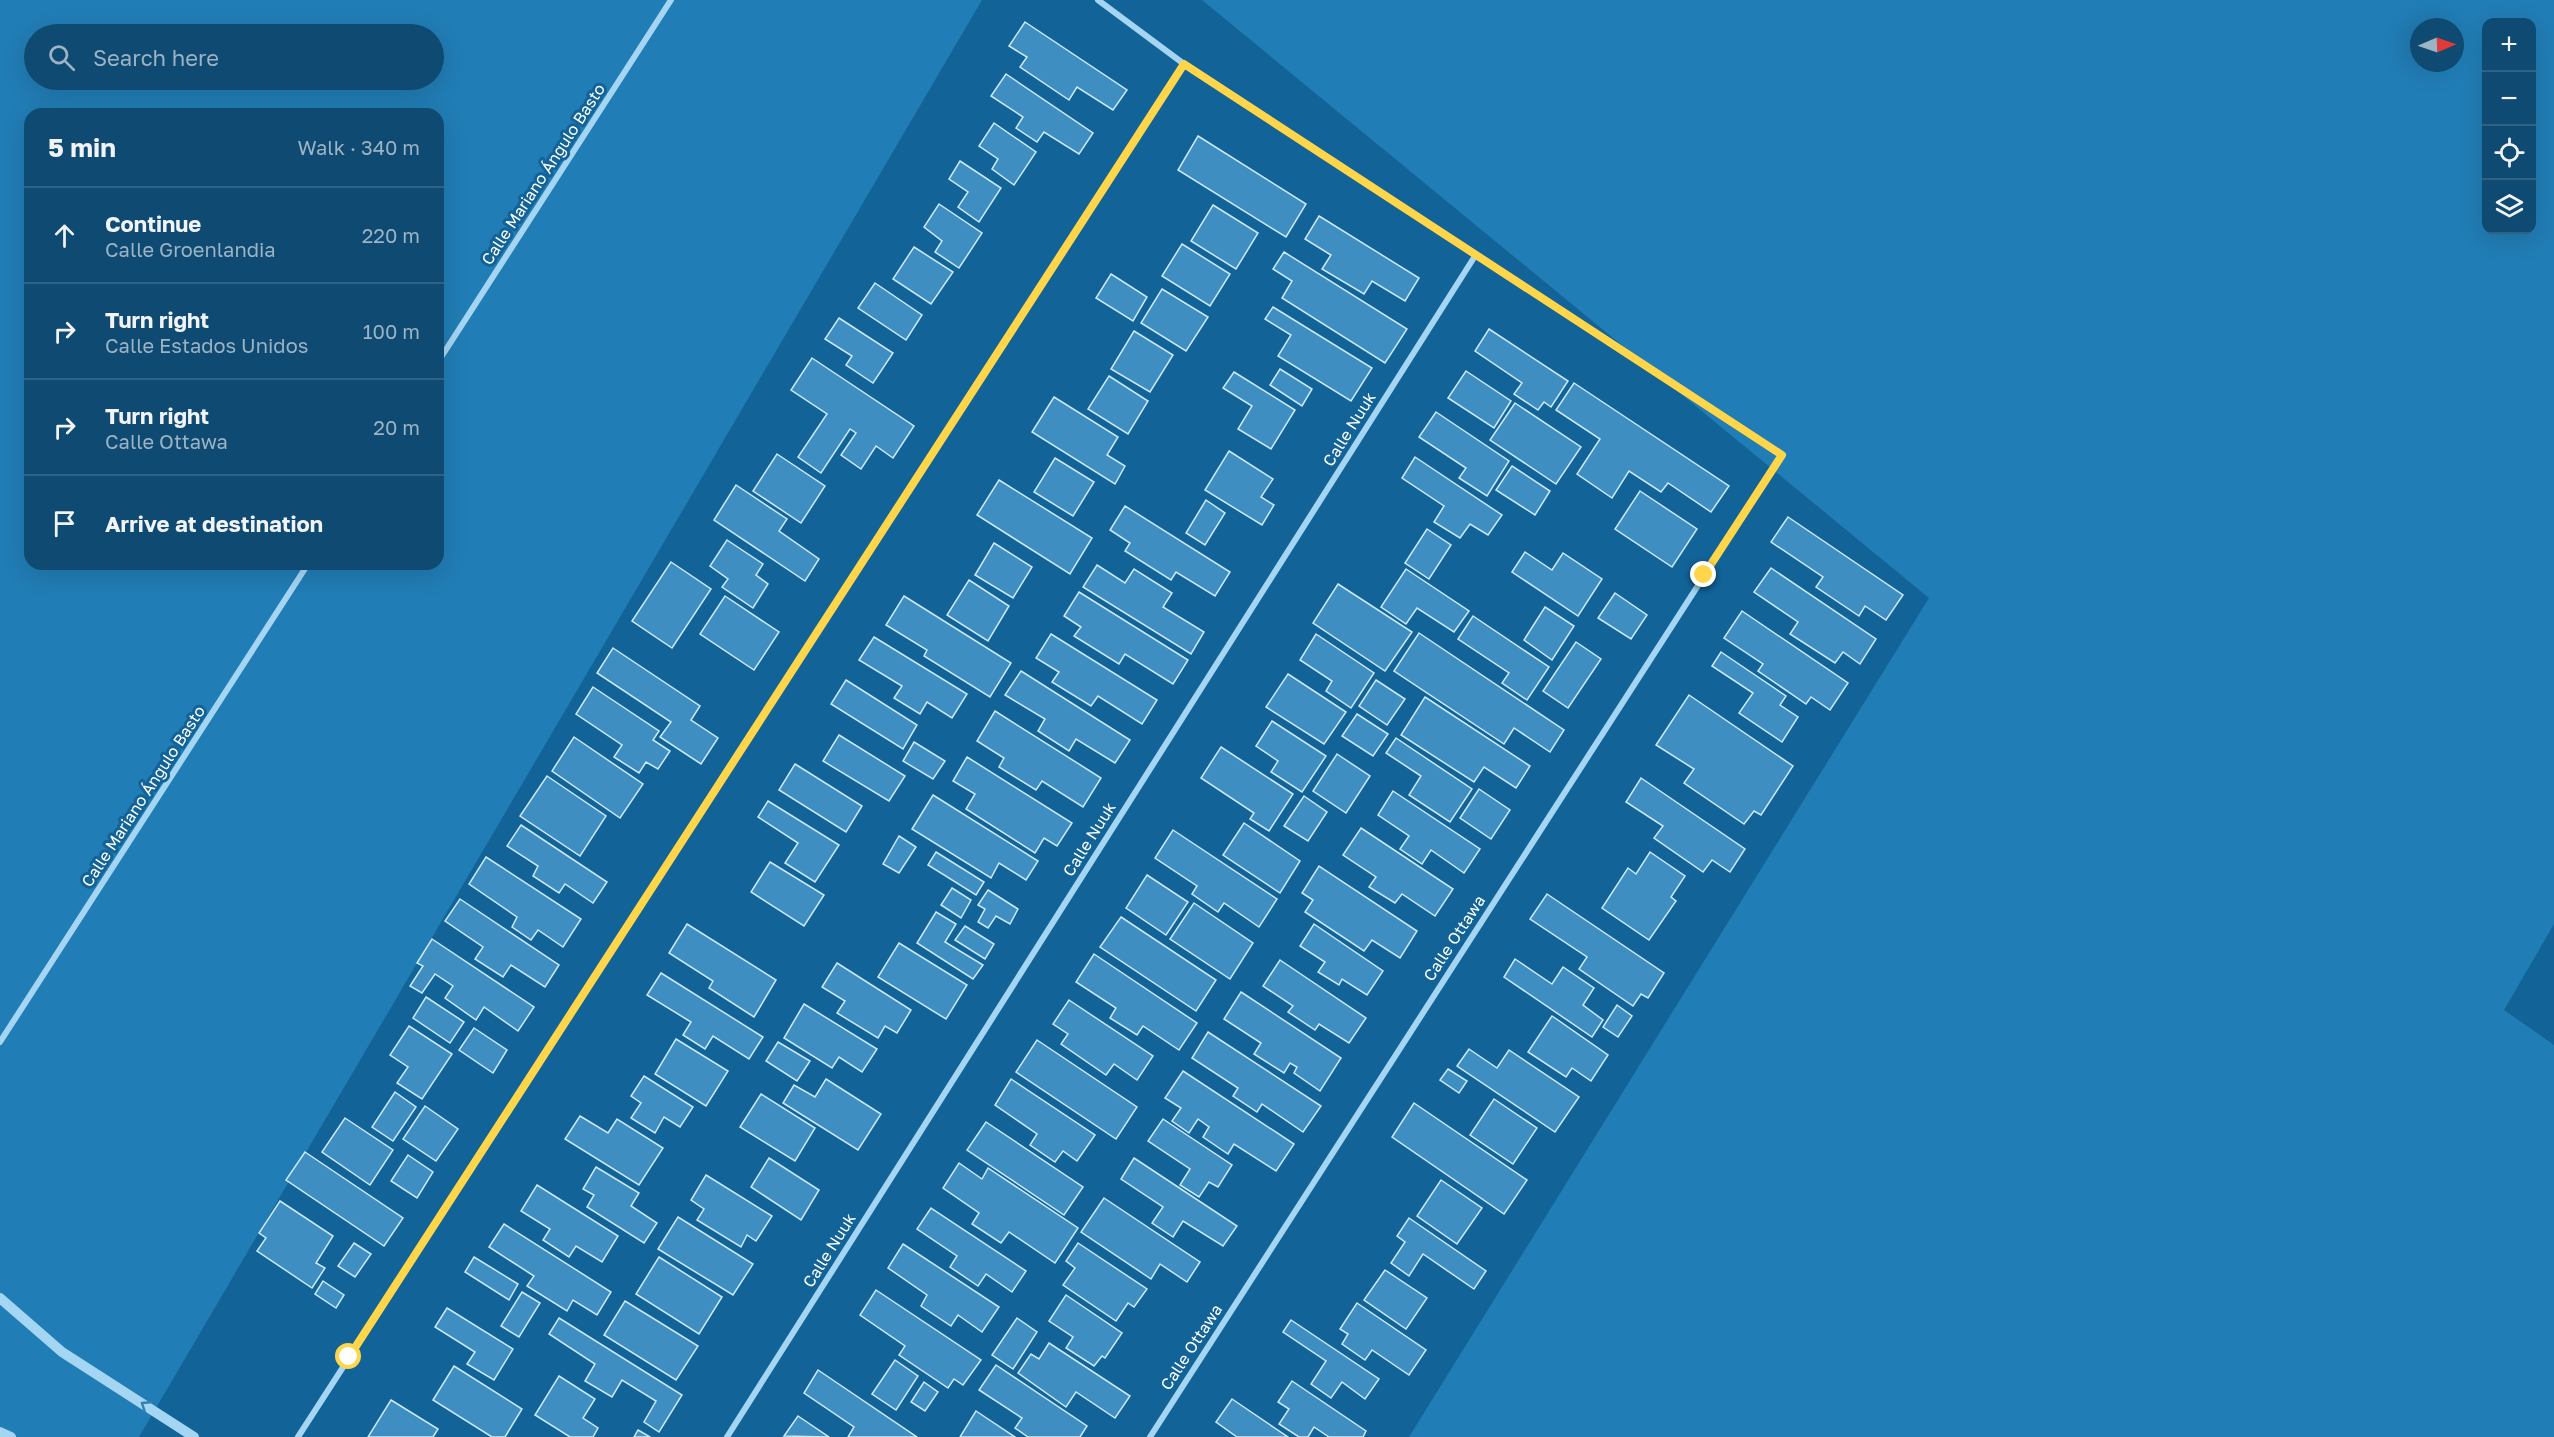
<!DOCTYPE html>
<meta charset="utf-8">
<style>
:root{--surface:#0e4a72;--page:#175177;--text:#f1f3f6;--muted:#9bb3c4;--line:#2e6284}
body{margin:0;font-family:"Golos Text",sans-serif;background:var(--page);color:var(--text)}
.controls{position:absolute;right:18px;top:18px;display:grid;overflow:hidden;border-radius:12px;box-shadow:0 6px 24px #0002}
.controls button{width:54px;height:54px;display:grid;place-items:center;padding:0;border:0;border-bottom:2px solid var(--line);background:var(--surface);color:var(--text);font:30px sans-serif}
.compass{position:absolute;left:2410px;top:18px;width:54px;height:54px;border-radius:50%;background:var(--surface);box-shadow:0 6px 24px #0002;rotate:88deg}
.stop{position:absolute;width:18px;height:18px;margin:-14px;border:4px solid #ffd54a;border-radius:50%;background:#fff}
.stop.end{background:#ffd54a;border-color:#fff;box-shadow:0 2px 6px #0008}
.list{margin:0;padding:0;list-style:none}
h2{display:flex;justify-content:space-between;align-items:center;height:78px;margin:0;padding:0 24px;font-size:26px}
h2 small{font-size:20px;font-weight:400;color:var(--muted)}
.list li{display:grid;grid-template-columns:39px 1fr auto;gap:18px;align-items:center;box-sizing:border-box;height:96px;padding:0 24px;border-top:2px solid var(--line)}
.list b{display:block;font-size:22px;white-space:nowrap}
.list p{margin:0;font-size:20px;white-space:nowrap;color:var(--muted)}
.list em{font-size:20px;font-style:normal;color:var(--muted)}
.icon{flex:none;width:33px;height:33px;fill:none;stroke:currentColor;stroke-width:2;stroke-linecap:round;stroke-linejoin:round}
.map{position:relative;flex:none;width:2554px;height:1437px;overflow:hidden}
.search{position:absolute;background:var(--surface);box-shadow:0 6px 24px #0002;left:24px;top:24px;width:420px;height:66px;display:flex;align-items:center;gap:15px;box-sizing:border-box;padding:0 21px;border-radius:33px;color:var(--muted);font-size:22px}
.panel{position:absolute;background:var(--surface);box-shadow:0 6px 24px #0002;left:24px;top:108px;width:420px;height:462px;border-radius:18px}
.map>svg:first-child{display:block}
.green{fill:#217db5;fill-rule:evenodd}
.building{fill:#3f8ec1;stroke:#cceafd;stroke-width:1.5}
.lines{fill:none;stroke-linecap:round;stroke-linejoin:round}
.minor{stroke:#a4d5f3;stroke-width:6}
.tertiary{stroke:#a4d5f3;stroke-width:10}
.oneway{stroke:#3680af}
.route{stroke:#ffd54a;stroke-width:8}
.labels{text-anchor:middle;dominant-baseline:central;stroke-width:6;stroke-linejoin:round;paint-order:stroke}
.street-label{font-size:16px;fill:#fff;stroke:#126398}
</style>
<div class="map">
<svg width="2554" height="1437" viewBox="0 0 2554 1437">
<rect width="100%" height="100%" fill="#126398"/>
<g class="green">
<path d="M0 0H982L139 1437H0ZM34 34H434V80H34ZM30 114H438V564H30Z"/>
<path d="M1202 0H2554V924L2504 1010 2554 1045V1437H1409L1929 598ZM2486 22H2532V230H2486ZM2419 27H2455V63H2419Z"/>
</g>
<g class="building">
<path d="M1025 22 1127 90 1113 110 1077 87 1069 100 1020 67 1027 57 1009 46Z"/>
<path d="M1006 74 1093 133 1079 154 1044 132 1037 142 1016 128 1023 117 991 96Z"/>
<path d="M994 123 1036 152 1014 185 992 169 998 159 979 146Z"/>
<path d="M1198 136 1306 204 1286 237 1178 170Z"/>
<path d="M960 161 1001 188 979 222 958 207 968 192 949 179Z"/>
<path d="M939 204 982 233 959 268 935 252 942 241 924 227Z"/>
<path d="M1213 205 1258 233 1236 269 1191 241Z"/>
<path d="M1319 216 1419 278 1405 301 1372 281 1364 294 1322 269 1331 255 1305 239Z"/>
<path d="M1182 244 1230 274 1210 306 1162 276Z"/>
<path d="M914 247 953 272 931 304 893 279Z"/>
<path d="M1284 252 1407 329 1385 363 1282 298 1292 281 1273 269Z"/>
<path d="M1111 274 1147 297 1133 321 1096 298Z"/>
<path d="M875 283 922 315 906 340 858 308Z"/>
<path d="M1162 289 1208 317 1186 351 1141 323Z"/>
<path d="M1273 307 1372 368 1351 401 1278 356 1291 335 1265 319Z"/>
<path d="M839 318 893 353 873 383 846 365 852 356 825 339Z"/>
<path d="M1489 329 1568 381 1551 407 1544 402 1538 410 1514 394 1522 383 1475 351Z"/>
<path d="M1134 331 1173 355 1150 392 1111 369Z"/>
<path d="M812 358 914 426 893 458 876 446 861 469 841 455 856 433 850 429 821 473 798 457 827 414 791 390Z"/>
<path d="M1280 369 1312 389 1302 406 1270 385Z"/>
<path d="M1466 371 1511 401 1494 428 1448 398Z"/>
<path d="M1234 372 1295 410 1271 449 1238 429 1252 406 1223 388Z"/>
<path d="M1109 376 1148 401 1128 434 1088 409Z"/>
<path d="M1574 383 1729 486 1711 512 1668 483 1661 492 1629 471 1612 498 1577 474 1600 439 1556 410Z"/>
<path d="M1054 397 1118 437 1107 455 1125 466 1115 484 1032 432Z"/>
<path d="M1515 403 1581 447 1556 484 1490 440Z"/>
<path d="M1436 412 1509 461 1487 496 1459 478 1466 468 1419 437Z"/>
<path d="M1229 451 1273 479 1261 497 1274 505 1262 525 1205 490Z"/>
<path d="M777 454 825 486 801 523 753 491Z"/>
<path d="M1415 457 1502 515 1488 535 1470 524 1460 538 1434 522 1444 506 1402 478Z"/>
<path d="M1055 458 1094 482 1073 516 1034 492Z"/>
<path d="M1512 466 1550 491 1535 515 1496 490Z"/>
<path d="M999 480 1092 538 1070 574 977 515Z"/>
<path d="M736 485 787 519 779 531 819 559 805 581 714 520Z"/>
<path d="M1640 491 1697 529 1672 567 1615 529Z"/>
<path d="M1206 500 1225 513 1205 545 1186 533Z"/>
<path d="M1125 506 1230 572 1215 596 1176 572 1171 580 1125 551 1130 543 1110 530Z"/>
<path d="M1788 517 1903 595 1886 620 1865 606 1859 616 1816 587 1823 577 1771 542Z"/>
<path d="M1427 529 1451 545 1429 579 1405 563Z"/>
<path d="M727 540 763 564 756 575 768 584 753 608 722 587 728 579 710 566Z"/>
<path d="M994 543 1032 567 1013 598 975 575Z"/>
<path d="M1525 552 1552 570 1563 553 1602 579 1578 616 1512 572Z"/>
<path d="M671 562 711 589 672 648 632 621Z"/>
<path d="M1097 565 1125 583 1134 569 1172 593 1163 607 1204 632 1191 654 1083 587Z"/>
<path d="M1771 568 1876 639 1860 664 1843 652 1835 663 1790 634 1798 622 1754 592Z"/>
<path d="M1406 569 1469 611 1454 632 1417 608 1406 624 1381 607Z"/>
<path d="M969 580 1009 606 988 641 947 615Z"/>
<path d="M1338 584 1412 632 1385 671 1313 623Z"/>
<path d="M1079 592 1188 660 1173 684 1125 654 1119 664 1074 636 1081 627 1064 616Z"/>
<path d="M1615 593 1647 615 1631 639 1598 618Z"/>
<path d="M725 596 779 632 754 670 700 634Z"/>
<path d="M904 596 1011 663 990 697 924 656 927 650 886 625Z"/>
<path d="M1545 607 1574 626 1552 660 1524 640Z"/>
<path d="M1742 611 1848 683 1830 710 1811 697 1806 704 1758 671 1763 664 1724 638Z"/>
<path d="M1473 616 1549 667 1527 700 1502 683 1509 673 1458 639Z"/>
<path d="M1419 633 1564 730 1550 752 1514 728 1504 744 1394 671Z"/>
<path d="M1051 634 1157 700 1142 724 1098 696 1091 706 1052 682 1059 672 1036 658Z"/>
<path d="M1316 634 1374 673 1351 708 1326 691 1332 681 1300 660Z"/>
<path d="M874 637 967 694 952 718 927 702 920 714 894 698 902 686 859 660Z"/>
<path d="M1576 642 1601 659 1568 708 1543 691Z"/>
<path d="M613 648 700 706 691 720 718 738 701 764 660 737 671 722 597 673Z"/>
<path d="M1721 652 1786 696 1780 705 1798 717 1782 742 1739 713 1753 693 1712 666Z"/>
<path d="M1021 671 1130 740 1115 763 1076 739 1069 751 1038 731 1045 719 1005 695Z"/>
<path d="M1288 674 1346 712 1324 744 1266 707Z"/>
<path d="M846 680 917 725 903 749 831 704Z"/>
<path d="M1376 680 1405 699 1387 725 1359 706Z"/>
<path d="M593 687 659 731 653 740 670 751 658 769 646 762 639 773 614 757 622 745 576 714Z"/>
<path d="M1689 695 1793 766 1761 815 1754 811 1744 824 1684 783 1694 769 1656 745Z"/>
<path d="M1425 697 1530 766 1516 788 1484 767 1474 782 1401 735Z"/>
<path d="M995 711 1101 778 1083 807 1042 781 1036 790 999 767 1004 758 977 741Z"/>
<path d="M1357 714 1388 734 1373 756 1342 736Z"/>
<path d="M1272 721 1326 756 1302 792 1271 772 1278 761 1256 746Z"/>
<path d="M839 735 905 776 889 801 823 761Z"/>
<path d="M574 737 643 784 620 818 552 771Z"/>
<path d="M1396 738 1472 789 1450 822 1409 795 1421 776 1386 753Z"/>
<path d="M914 742 945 761 933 779 903 761Z"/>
<path d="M1221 747 1293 794 1269 831 1250 819 1254 813 1201 778Z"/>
<path d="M1337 754 1370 776 1346 813 1313 791Z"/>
<path d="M967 757 1072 823 1057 846 1044 838 1035 853 966 809 975 794 953 781Z"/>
<path d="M795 764 862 806 846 832 779 790Z"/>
<path d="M547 776 606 816 580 856 520 816Z"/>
<path d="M1641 778 1745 849 1730 872 1712 860 1703 872 1654 838 1663 826 1626 802Z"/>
<path d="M1479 789 1510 810 1491 839 1460 818Z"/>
<path d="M1393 791 1480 849 1464 873 1431 850 1422 864 1400 849 1409 836 1378 815Z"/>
<path d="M933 795 1038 861 1026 880 999 863 991 878 912 829Z"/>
<path d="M1304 796 1327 812 1308 841 1284 826Z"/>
<path d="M768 801 839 845 815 882 785 863 798 843 758 817Z"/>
<path d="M1244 823 1300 861 1280 893 1223 855Z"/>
<path d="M521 825 607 882 593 903 565 884 559 893 533 876 538 866 507 846Z"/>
<path d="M1361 828 1453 889 1435 916 1402 894 1395 903 1369 887 1376 877 1343 855Z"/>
<path d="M1173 830 1277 899 1259 927 1224 903 1218 912 1192 894 1197 886 1155 858Z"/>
<path d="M899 836 916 847 899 873 883 864Z"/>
<path d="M936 852 984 882 976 895 928 865Z"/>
<path d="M1650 852 1685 876 1671 897 1676 901 1649 940 1602 908 1628 868 1636 874Z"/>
<path d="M486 857 581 919 563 947 538 930 531 940 512 927 517 917 469 884Z"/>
<path d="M770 862 824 895 804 926 751 892Z"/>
<path d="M1319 866 1417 931 1400 958 1372 940 1364 951 1305 912 1313 900 1302 893Z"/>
<path d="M1147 875 1188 902 1166 935 1126 908Z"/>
<path d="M952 888 971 900 961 918 941 905Z"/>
<path d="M988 890 1018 909 1010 924 996 916 988 928 978 922 985 909 978 905Z"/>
<path d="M1547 894 1664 973 1648 998 1641 994 1633 1006 1579 969 1587 957 1530 919Z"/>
<path d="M460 899 559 965 545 987 511 965 503 977 475 959 483 947 445 921Z"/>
<path d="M1194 903 1253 943 1230 979 1170 939Z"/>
<path d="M936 912 956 924 945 942 983 965 973 979 917 943Z"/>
<path d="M1121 917 1216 980 1196 1011 1100 947Z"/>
<path d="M687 924 776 980 754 1017 709 988 713 981 669 953Z"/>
<path d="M1314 924 1383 971 1367 995 1342 979 1339 985 1318 972 1325 962 1300 946Z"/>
<path d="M965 926 994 944 985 959 955 940Z"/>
<path d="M432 939 534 1007 518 1031 484 1007 476 1020 445 998 453 986 435 974 422 993 410 986 423 966 417 963Z"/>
<path d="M899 943 967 985 946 1019 878 977Z"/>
<path d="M1094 954 1197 1023 1179 1050 1143 1026 1137 1035 1110 1018 1116 1008 1076 982Z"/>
<path d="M1515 959 1552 984 1563 967 1594 988 1583 1005 1603 1020 1592 1037 1504 977Z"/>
<path d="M1280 960 1366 1018 1349 1043 1319 1024 1315 1030 1288 1012 1293 1006 1263 986Z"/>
<path d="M837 963 911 1010 897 1033 885 1026 878 1038 837 1013 845 1001 822 987Z"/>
<path d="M661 973 763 1037 749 1059 713 1036 705 1049 683 1035 691 1022 647 995Z"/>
<path d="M1241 992 1341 1058 1320 1091 1294 1073 1297 1067 1290 1063 1284 1073 1254 1054 1261 1043 1224 1019Z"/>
<path d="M426 997 464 1022 450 1043 413 1018Z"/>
<path d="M1069 1000 1153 1056 1137 1080 1114 1064 1106 1075 1061 1044 1068 1034 1053 1024Z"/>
<path d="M804 1004 877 1049 862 1072 839 1057 832 1068 784 1038Z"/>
<path d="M1617 1005 1632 1016 1618 1037 1603 1027Z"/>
<path d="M1552 1016 1608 1055 1591 1081 1572 1068 1566 1077 1528 1052Z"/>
<path d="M409 1026 452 1054 422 1099 397 1083 408 1067 390 1055Z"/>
<path d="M474 1028 507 1050 493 1073 459 1050Z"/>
<path d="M1208 1032 1321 1106 1303 1132 1262 1104 1257 1112 1233 1096 1238 1088 1192 1058Z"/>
<path d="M676 1039 728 1071 706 1106 655 1074Z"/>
<path d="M1037 1040 1137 1107 1116 1139 1016 1072Z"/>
<path d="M778 1042 810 1061 797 1081 766 1061Z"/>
<path d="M1469 1049 1497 1068 1509 1050 1579 1097 1555 1132 1457 1066Z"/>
<path d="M1448 1069 1467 1081 1459 1093 1440 1080Z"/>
<path d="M1183 1071 1294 1144 1276 1171 1234 1144 1228 1154 1203 1137 1209 1127 1198 1119 1189 1133 1172 1121 1181 1108 1165 1098Z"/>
<path d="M644 1076 693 1107 680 1127 664 1117 655 1133 631 1118 641 1103 631 1096Z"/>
<path d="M826 1079 881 1114 858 1150 783 1103 794 1085 815 1097Z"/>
<path d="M1011 1079 1095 1135 1077 1161 1063 1151 1055 1162 1030 1145 1037 1134 995 1105Z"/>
<path d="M395 1092 416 1107 393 1141 372 1127Z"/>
<path d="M761 1094 815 1128 795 1161 740 1127Z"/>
<path d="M1494 1099 1537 1128 1513 1164 1470 1135Z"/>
<path d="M1414 1103 1527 1180 1504 1214 1392 1137Z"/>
<path d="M425 1106 458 1129 436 1161 403 1139Z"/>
<path d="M580 1116 608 1133 617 1119 663 1148 639 1185 565 1139Z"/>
<path d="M345 1118 393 1150 370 1185 322 1152Z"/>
<path d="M1163 1119 1232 1165 1218 1187 1209 1182 1199 1197 1180 1185 1190 1169 1148 1141Z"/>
<path d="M986 1122 1083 1187 1064 1215 967 1150Z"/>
<path d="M305 1152 403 1218 384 1246 286 1180Z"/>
<path d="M408 1155 433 1172 417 1198 391 1181Z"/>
<path d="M769 1158 819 1190 801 1220 751 1187Z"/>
<path d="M1134 1158 1237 1226 1223 1246 1183 1221 1173 1237 1152 1223 1163 1207 1121 1179Z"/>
<path d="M959 1163 982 1179 988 1168 1078 1228 1055 1263 1009 1232 1001 1243 972 1224 979 1213 943 1188Z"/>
<path d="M596 1167 639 1193 631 1206 657 1223 644 1243 587 1207 594 1195 583 1189Z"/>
<path d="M706 1175 772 1216 756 1241 747 1235 741 1247 697 1220 704 1209 691 1200Z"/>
<path d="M1441 1180 1482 1208 1457 1244 1417 1216Z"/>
<path d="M537 1185 618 1236 602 1262 576 1246 569 1257 543 1240 550 1229 521 1211Z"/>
<path d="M1104 1198 1200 1262 1187 1282 1160 1264 1151 1279 1081 1232Z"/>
<path d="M280 1201 333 1236 316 1263 325 1268 312 1288 257 1251 266 1238 259 1233Z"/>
<path d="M931 1208 1026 1271 1012 1292 986 1274 978 1286 950 1267 957 1256 917 1229Z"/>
<path d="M678 1217 753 1264 733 1295 658 1249Z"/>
<path d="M1409 1218 1486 1271 1474 1289 1423 1254 1409 1276 1391 1263 1405 1242 1397 1236Z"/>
<path d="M504 1224 611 1292 597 1315 573 1300 567 1311 527 1286 534 1276 489 1247Z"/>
<path d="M354 1243 371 1254 355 1277 338 1266Z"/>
<path d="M1078 1243 1147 1289 1134 1307 1128 1303 1116 1321 1063 1285 1075 1268 1066 1261Z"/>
<path d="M903 1244 999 1307 982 1332 958 1315 951 1326 921 1306 927 1295 888 1268Z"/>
<path d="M474 1257 518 1284 509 1300 465 1272Z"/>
<path d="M659 1257 722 1297 699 1334 636 1294Z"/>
<path d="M1385 1270 1427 1298 1406 1329 1364 1300Z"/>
<path d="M323 1281 344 1295 336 1308 315 1294Z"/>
<path d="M876 1290 981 1360 963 1385 954 1379 948 1388 899 1355 905 1346 860 1315Z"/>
<path d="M522 1292 540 1303 519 1337 501 1326Z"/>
<path d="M1066 1295 1122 1333 1105 1358 1102 1356 1094 1366 1066 1348 1073 1337 1049 1321Z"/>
<path d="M625 1301 698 1346 676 1380 604 1335Z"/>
<path d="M1357 1303 1426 1350 1409 1375 1372 1350 1365 1360 1342 1344 1348 1334 1340 1329Z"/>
<path d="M447 1308 513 1349 494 1380 467 1364 475 1352 435 1327Z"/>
<path d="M559 1318 682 1395 659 1432 644 1422 656 1401 622 1380 612 1397 585 1381 595 1364 549 1334Z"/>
<path d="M1017 1318 1037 1332 1013 1369 992 1355Z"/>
<path d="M1291 1320 1379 1379 1365 1399 1342 1382 1331 1398 1311 1384 1326 1361 1283 1332Z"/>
<path d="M1049 1343 1130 1396 1115 1418 1076 1392 1066 1407 1018 1373 1031 1354 1039 1359Z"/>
<path d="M895 1360 918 1376 896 1410 872 1394Z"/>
<path d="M996 1365 1087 1426 1080 1437H1028L1015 1428 1022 1418 979 1390Z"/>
<path d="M454 1366 522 1409 505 1437H492L433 1400Z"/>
<path d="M818 1370 917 1437H848L854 1427 804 1393Z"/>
<path d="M559 1376 595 1399 583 1418 598 1428 593 1437H570L535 1415Z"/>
<path d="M1292 1381 1366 1431 1363 1437H1329L1314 1427 1308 1437H1299L1279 1424 1289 1409 1278 1402Z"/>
<path d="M924 1382 938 1392 925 1411 911 1402Z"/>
<path d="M1232 1399 1288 1437H1237L1216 1422Z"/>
<path d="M391 1400 438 1429 433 1437H368Z"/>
<path d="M976 1411 1015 1437H960Z"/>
<path d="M798 1416 829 1437 784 1436Z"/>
<path d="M638 1430 650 1437H634Z"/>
</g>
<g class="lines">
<g class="minor">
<path d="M1098 0 1184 64 1782 455 1150 1437"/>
<path d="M438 362 671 0"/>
<path d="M0 1042 308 564"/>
<path d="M298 1437 1184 64"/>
<path d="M727 1437 1475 256"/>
</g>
<g class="tertiary">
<path d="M0 1298 62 1352 194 1437"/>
<path d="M0 1432 11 1437"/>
</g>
</g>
<defs><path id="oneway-chevron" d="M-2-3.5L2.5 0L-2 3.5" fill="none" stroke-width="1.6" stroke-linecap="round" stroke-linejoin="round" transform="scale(1.5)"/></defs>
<use class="oneway" href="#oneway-chevron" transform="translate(145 1405) rotate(-147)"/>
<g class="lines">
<path class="route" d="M349 1357 1184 64 1782 455 1704 575"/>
</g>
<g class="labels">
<g class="street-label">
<text transform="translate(543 174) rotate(-57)">Calle Mariano Ángulo Basto</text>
<text transform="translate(1349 429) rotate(-58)">Calle Nuuk</text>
<text transform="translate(143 796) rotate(-57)">Calle Mariano Ángulo Basto</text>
<text transform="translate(1089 839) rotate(-58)">Calle Nuuk</text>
<text transform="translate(1454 938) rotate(-57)">Calle Ottawa</text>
<text transform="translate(829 1250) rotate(-58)">Calle Nuuk</text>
<text transform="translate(1191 1347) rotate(-57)">Calle Ottawa</text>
</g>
</g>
</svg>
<div class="controls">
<button>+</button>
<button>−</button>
<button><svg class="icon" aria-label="locate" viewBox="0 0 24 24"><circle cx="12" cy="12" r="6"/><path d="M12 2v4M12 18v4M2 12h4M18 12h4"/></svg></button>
<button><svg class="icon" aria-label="layers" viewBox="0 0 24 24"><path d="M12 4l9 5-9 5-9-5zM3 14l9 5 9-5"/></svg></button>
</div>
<svg class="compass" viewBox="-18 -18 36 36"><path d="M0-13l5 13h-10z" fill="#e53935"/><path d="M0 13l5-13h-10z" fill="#9bb3c4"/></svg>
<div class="stop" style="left:349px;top:1357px"></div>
<div class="stop end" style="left:1704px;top:575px"></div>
<div class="search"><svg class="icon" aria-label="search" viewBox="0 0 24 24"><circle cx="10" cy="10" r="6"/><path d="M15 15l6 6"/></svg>Search here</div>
<section class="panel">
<h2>5 min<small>Walk · 340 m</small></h2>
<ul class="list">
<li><svg class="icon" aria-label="ahead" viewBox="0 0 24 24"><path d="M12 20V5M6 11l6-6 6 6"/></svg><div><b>Continue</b><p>Calle Groenlandia</p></div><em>220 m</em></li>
<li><svg class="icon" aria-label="right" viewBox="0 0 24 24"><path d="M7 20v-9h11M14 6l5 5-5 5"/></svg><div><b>Turn right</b><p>Calle Estados Unidos</p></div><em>100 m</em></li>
<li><svg class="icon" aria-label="right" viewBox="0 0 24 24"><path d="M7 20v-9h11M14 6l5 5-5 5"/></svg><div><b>Turn right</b><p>Calle Ottawa</p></div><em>20 m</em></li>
<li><svg class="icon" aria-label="arrive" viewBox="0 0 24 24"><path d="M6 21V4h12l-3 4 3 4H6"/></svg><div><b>Arrive at destination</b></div></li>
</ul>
</section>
</div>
